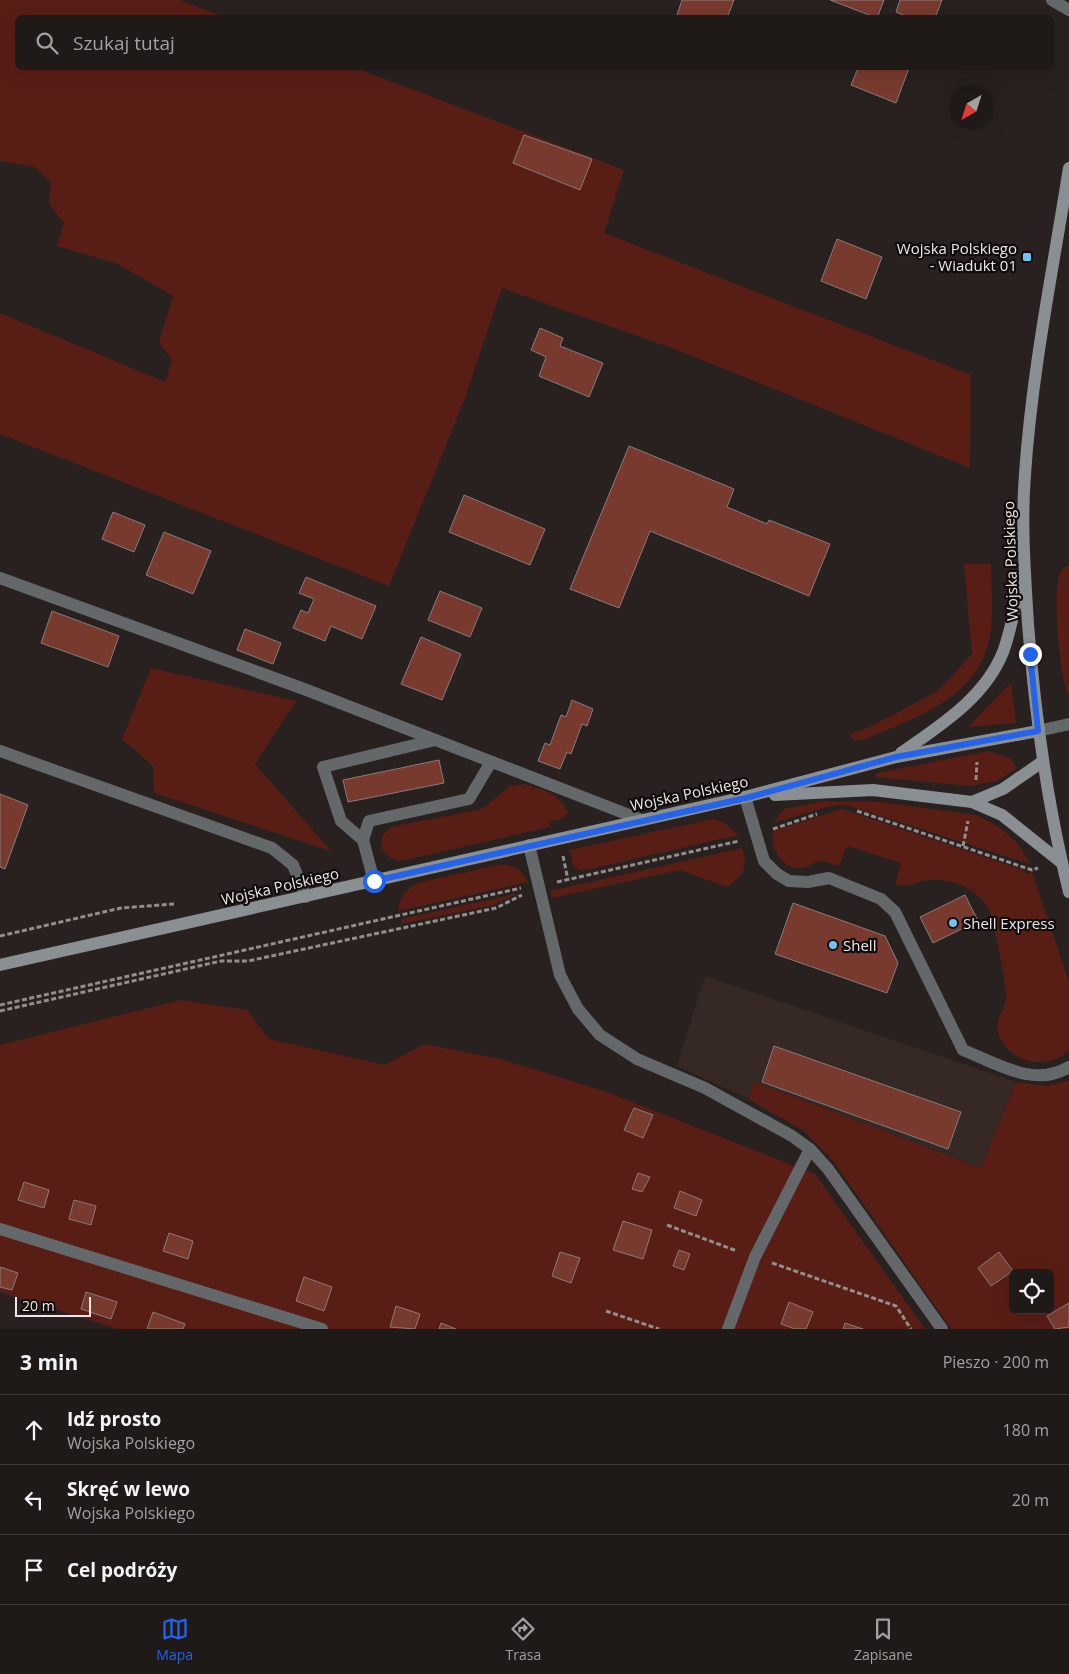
<!DOCTYPE html>
<html lang="pl">
<meta charset="utf-8">
<style>
:root{--surface:#1f1918;--page:#2c2625;--text:#f1f3f6;--muted:#a1a0a2;--line:#3c3837;--accent:#2563eb}
body{margin:0;font-family:"Open Sans",sans-serif;background:var(--page);color:var(--text)}
.controls{position:absolute;right:15px;bottom:15px;display:grid;overflow:hidden;border-radius:8px;box-shadow:0 5px 20px #0002}
.controls button{width:45px;height:45px;display:grid;place-items:center;padding:0;border:0;border-bottom:1px solid var(--line);background:var(--surface);color:var(--text);font:25px sans-serif}
.compass{position:absolute;left:949px;top:85px;width:45px;height:45px;border-radius:50%;background:var(--surface);box-shadow:0 5px 20px #0002;rotate:219deg}
.scale{position:absolute;left:15px;bottom:12px;width:76px;box-sizing:border-box;padding-left:5px;border:2px solid #ede8e7;border-top:0;font-size:14px;line-height:18px;white-space:nowrap;color:#ede8e7;-webkit-text-stroke:4px #0f0c0b;paint-order:stroke}
.stop{position:absolute;width:15px;height:15px;margin:-11px;border:4px solid #2563eb;border-radius:50%;background:#fff}
.stop.end{background:#2563eb;border-color:#fff;box-shadow:0 1px 5px #0008}
.list{margin:0;padding:0;list-style:none}
h2{display:flex;justify-content:space-between;align-items:center;height:65px;margin:0;padding:0 20px;font-size:21px}
h2 small{font-size:16px;font-weight:400;color:var(--muted)}
.list li{display:grid;grid-template-columns:32px 1fr auto;gap:15px;align-items:center;box-sizing:border-box;height:70px;padding:0 20px;border-top:1px solid var(--line)}
.list b{display:block;font-size:19px;white-space:nowrap}
.list p{margin:0;font-size:16px;white-space:nowrap;color:var(--muted)}
.list em{font-size:16px;font-style:normal;color:var(--muted)}
.icon{flex:none;width:28px;height:28px;fill:none;stroke:currentColor;stroke-width:2;stroke-linecap:round;stroke-linejoin:round}
.map{position:relative;flex:none;width:1069px;height:1329px;overflow:hidden}
.search{position:absolute;background:var(--surface);box-shadow:0 5px 20px #0002;left:15px;right:15px;top:15px;height:55px;display:flex;align-items:center;gap:12px;box-sizing:border-box;padding:0 18px;border-radius:8px;color:var(--muted);font-size:19px}
.sheet{height:275px;background:var(--surface)}
nav{display:flex;justify-content:space-around;align-items:center;box-sizing:border-box;height:70px;border-top:1px solid var(--line);background:var(--surface);font-size:14px;color:var(--muted)}
nav a{display:grid;justify-items:center;gap:2px}
nav .on{color:var(--accent)}
.map>svg:first-child{display:block}
.built{fill:#362825}
.green{fill:#581e16;fill-rule:evenodd}
.building{fill:#783a2f;stroke:#877d7b}
.lines{fill:none;stroke-linecap:round;stroke-linejoin:round}
.path{stroke:#938d8c;stroke-width:3;stroke-dasharray:5 2.5;stroke-linecap:butt}
.lane{stroke:#65686a;stroke-width:12}
.street{stroke:#65686a;stroke-width:12}
.secondary{stroke:#898f92;stroke-width:12}
.route{stroke:#2563eb;stroke-width:6}
.poi-dot{fill:#6fc2f4;stroke:#0f0c0b;stroke-width:2}
.labels{text-anchor:middle;dominant-baseline:central;stroke-width:4.5;stroke-linejoin:round;paint-order:stroke}
.poi-label{font-size:15px;fill:#ede8e7;stroke:#0f0c0b;text-anchor:start}
.street-label{font-size:15px;fill:#ede8e7;stroke:#0f0c0b}
</style>
<div class="map">
<svg width="1069" height="1329" viewBox="0 0 1069 1329">
<rect width="100%" height="100%" fill="#292120"/>
<path class="built" d="M705 976 1016 1082 982 1168 754 1082 748 1099 677 1066Z"/>
<g class="green">
<path d="M0 0H179L225 17 18 18V68H356L624 170 604 233 971 375 970 468 677 350 502 288 465 398 389 586 0 434V313L165 382 172 360 159 342 173 296 118 264 57 246 64 223 49 204 51 183 35 167 0 161Z"/>
<path d="M964 564H991C991 590 995 618 988 644 974 701 908 721 860 741L854 740 849 734 870 727 938 691 972 654Z"/>
<path d="M1069 565V696C1059 679 1053 595 1059 576 1061 570 1064 567 1069 565Z"/>
<path d="M151 668 296 701 255 764 331 851 154 793 153 766 122 739Z"/>
<path d="M1011 683 1016 723 968 727Z"/>
<path d="M988 751 1011 759 1017 768 997 781 971 786 875 777 877 773Z"/>
<path d="M524 784C545 791 559 792 568 813L562 819 549 822 550 827 401 861 391 858 381 848 382 836 391 827 482 809 510 786Z"/>
<path d="M825 801 881 802 976 815C1000 825 1019 840 1030 864L846 805 830 806 773 823 784 809Z"/>
<path d="M842 809 1023 870 1027 874 1032 872 1069 982V1050C1048 1072 1005 1063 998 1031 995 1017 1007 1008 1006 994 1004 969 997 943 992 918 985 892 956 878 929 880 914 881 915 889 895 884L901 863 847 846 839 866C833 864 826 861 819 861 813 862 808 868 801 868 780 868 771 849 773 831Z"/>
<path d="M713 819 724 823 739 835 581 871 573 866 570 850Z"/>
<path d="M742 848C749 867 743 876 727 887L680 870 552 898 550 891Z"/>
<path d="M503 864 518 868 529 882 398 911C399 898 406 890 417 883Z"/>
<path d="M520 893 493 905 401 924V919Z"/>
<path d="M181 1000 247 1010 269 1039 385 1065 424 1044 500 1059 604 1091 815 1174 925 1329H118L0 1292V1045Z"/>
<path d="M1069 1080V1329H951L834 1162 803 1130 748 1099 754 1082 981 1168 1016 1082 1048 1086ZM1013 1273H1050V1310H1013Z"/>
</g>
<g class="building">
<path d="M682 0H734L727 18H676Z"/>
<path d="M830 0H884L877 18Z"/>
<path d="M900 0H942L935 18H910L896 12Z"/>
<path d="M858 68H909L896 103 851 85Z"/>
<path d="M524 135 592 159 580 190 513 163Z"/>
<path d="M837 239 882 257 866 299 821 281Z"/>
<path d="M540 328 563 338 560 346 603 363 589 397 539 376 546 357 531 350Z"/>
<path d="M629 446 734 489 727 507 767 524 769 520 830 544 809 596 650 531 619 608 570 589Z"/>
<path d="M464 495 545 529 530 565 449 532Z"/>
<path d="M113 512 145 525 134 552 102 539Z"/>
<path d="M164 532 211 551 193 594 146 575Z"/>
<path d="M306 577 376 606 362 639 331 626 325 641 293 628 301 610 308 613 314 599 299 593Z"/>
<path d="M440 591 482 608 470 637 428 620Z"/>
<path d="M52 611 119 636 108 667 41 643Z"/>
<path d="M245 629 281 643 273 664 237 650Z"/>
<path d="M421 637 461 654 442 700 401 684Z"/>
<path d="M572 700 593 709 587 726 582 724 571 754 567 752 560 769 538 761 545 743 550 745 561 715 566 717Z"/>
<path d="M439 760 444 783 348 802 343 780Z"/>
<path d="M0 794 28 805 5 869 0 867Z"/>
<path d="M965 895 978 921 933 943 920 917Z"/>
<path d="M793 903 885 936 898 963 887 993 775 954Z"/>
<path d="M774 1046 961 1112 948 1149 762 1082Z"/>
<path d="M634 1108 653 1115 643 1138 624 1130Z"/>
<path d="M638 1173 650 1177 642 1192 632 1189Z"/>
<path d="M24 1182 49 1190 44 1208 18 1200Z"/>
<path d="M680 1191 702 1200 696 1216 674 1208Z"/>
<path d="M74 1200 96 1206 91 1225 69 1219Z"/>
<path d="M623 1221 652 1230 643 1259 613 1250Z"/>
<path d="M169 1233 193 1241 188 1259 163 1251Z"/>
<path d="M679 1250 690 1254 684 1270 673 1266Z"/>
<path d="M560 1252 580 1258 571 1283 552 1276Z"/>
<path d="M999 1252 1013 1271 991 1286 978 1268Z"/>
<path d="M0 1267 18 1273 12 1290 0 1287Z"/>
<path d="M304 1277 332 1287 324 1311 296 1301Z"/>
<path d="M86 1292 117 1302 111 1319 81 1309Z"/>
<path d="M789 1302 813 1312 806 1329H795L781 1324Z"/>
<path d="M1069 1303V1327L1055 1329 1047 1316Z"/>
<path d="M396 1306 420 1314 415 1329 390 1327Z"/>
<path d="M153 1312 185 1324 183 1329H147Z"/>
<path d="M441 1323 456 1329H439Z"/>
<path d="M845 1323 863 1329H843Z"/>
</g>
<g class="lines">
<g class="path">
<path d="M976 780 977 762"/>
<path d="M857 811 1032 870 1038 868"/>
<path d="M773 829 817 814"/>
<path d="M963 846 968 821"/>
<path d="M563 856 568 880"/>
<path d="M557 882 739 841"/>
<path d="M0 936 121 908 174 904"/>
<path d="M0 1005 521 888"/>
<path d="M0 1011 221 961H248L496 908 522 895"/>
<path d="M667 1225 737 1251"/>
<path d="M772 1263 896 1306 911 1329"/>
<path d="M606 1311 659 1329"/>
</g>
<g class="lane">
<path d="M1038 731 1069 724"/>
<path d="M0 751 272 848 293 865 306 897"/>
<path d="M745 797 764 861 777 874 789 881 808 882 829 878 881 899 895 912 963 1050C998 1064 1034 1088 1069 1067"/>
<path d="M363 840 369 821 469 799 491 762"/>
<path d="M529 845 560 975 578 1009 600 1035 637 1059 705 1088 792 1136 810 1149 828 1169 942 1329"/>
<path d="M374 881 363 840 341 821 323 767 435 740"/>
<path d="M0 1229 322 1329"/>
<path d="M728 1329 755 1257 810 1149"/>
</g>
<g class="street">
<path d="M1052 0 1069 10"/>
<path d="M0 578 304 689 642 820"/>
</g>
<g class="secondary">
<path d="M1069 168C1053 269 1032 371 1025 474 1021 524 1025 574 1028 624 1035 715 1047 804 1069 892"/>
<path d="M901 753C939 726 985 698 1003 652 1012 629 1015 602 1021 578"/>
<path d="M775 795 873 790 972 802 1002 815 1062 863"/>
<path d="M972 802 1003 789 1042 762"/>
<path d="M0 965 745 797 896 757 1038 731"/>
</g>
</g>
<g class="lines">
<path class="route" d="M374 881 746 798 896 757 1038 731 1030 654"/>
</g>
<g class="poi-dot">
<rect x="1022" y="252" width="10" height="10" rx="2.5"/>
<circle cx="953" cy="923" r="5"/>
<circle cx="833" cy="945" r="5"/>
</g>
<g class="labels">
<g class="poi-label">
<text x="1017" y="248" text-anchor="end">Wojska Polskiego<tspan x="1017" dy="17">- Wiadukt 01</tspan></text>
<text x="963" y="923">Shell Express</text>
<text x="843" y="945">Shell</text>
</g>
<g class="street-label">
<text transform="translate(1010 561) rotate(-92)">Wojska Polskiego</text>
<text transform="translate(689 793) rotate(-12)">Wojska Polskiego</text>
<text transform="translate(280 886) rotate(-13)">Wojska Polskiego</text>
</g>
</g>
</svg>
<div class="controls">
<button><svg class="icon" aria-label="locate" viewBox="0 0 24 24"><circle cx="12" cy="12" r="6"/><path d="M12 2v4M12 18v4M2 12h4M18 12h4"/></svg></button>
</div>
<svg class="compass" viewBox="-18 -18 36 36"><path d="M0-13l5 13h-10z" fill="#e53935"/><path d="M0 13l5-13h-10z" fill="#a1a0a2"/></svg>
<div class="scale">20 m</div>
<div class="stop" style="left:374px;top:881px"></div>
<div class="stop end" style="left:1030px;top:654px"></div>
<div class="search"><svg class="icon" aria-label="search" viewBox="0 0 24 24"><circle cx="10" cy="10" r="6"/><path d="M15 15l6 6"/></svg>Szukaj tutaj</div>
</div>
<section class="sheet">
<h2>3 min<small>Pieszo · 200 m</small></h2>
<ul class="list">
<li><svg class="icon" aria-label="ahead" viewBox="0 0 24 24"><path d="M12 20V5M6 11l6-6 6 6"/></svg><div><b>Idź prosto</b><p>Wojska Polskiego</p></div><em>180 m</em></li>
<li><svg class="icon" aria-label="left" viewBox="0 0 24 24"><path d="M17 20v-9H6M10 6l-5 5 5 5"/></svg><div><b>Skręć w lewo</b><p>Wojska Polskiego</p></div><em>20 m</em></li>
<li><svg class="icon" aria-label="arrive" viewBox="0 0 24 24"><path d="M6 21V4h12l-3 4 3 4H6"/></svg><div><b>Cel podróży</b></div></li>
</ul>
</section>
<nav>
<a class="on"><svg class="icon" aria-label="map" viewBox="0 0 24 24"><path d="M3 6l6-2 6 2 6-2v14l-6 2-6-2-6 2zM9 4v14M15 6v14"/></svg>Mapa</a>
<a><svg class="icon" aria-label="directions" viewBox="0 0 24 24"><path d="M12 3l9 9-9 9-9-9zM9 14v-3h6M13 9l2 2-2 2"/></svg>Trasa</a>
<a><svg class="icon" aria-label="saved" viewBox="0 0 24 24"><path d="M7 4h10v16l-5-4-5 4z"/></svg>Zapisane</a>
</nav>
